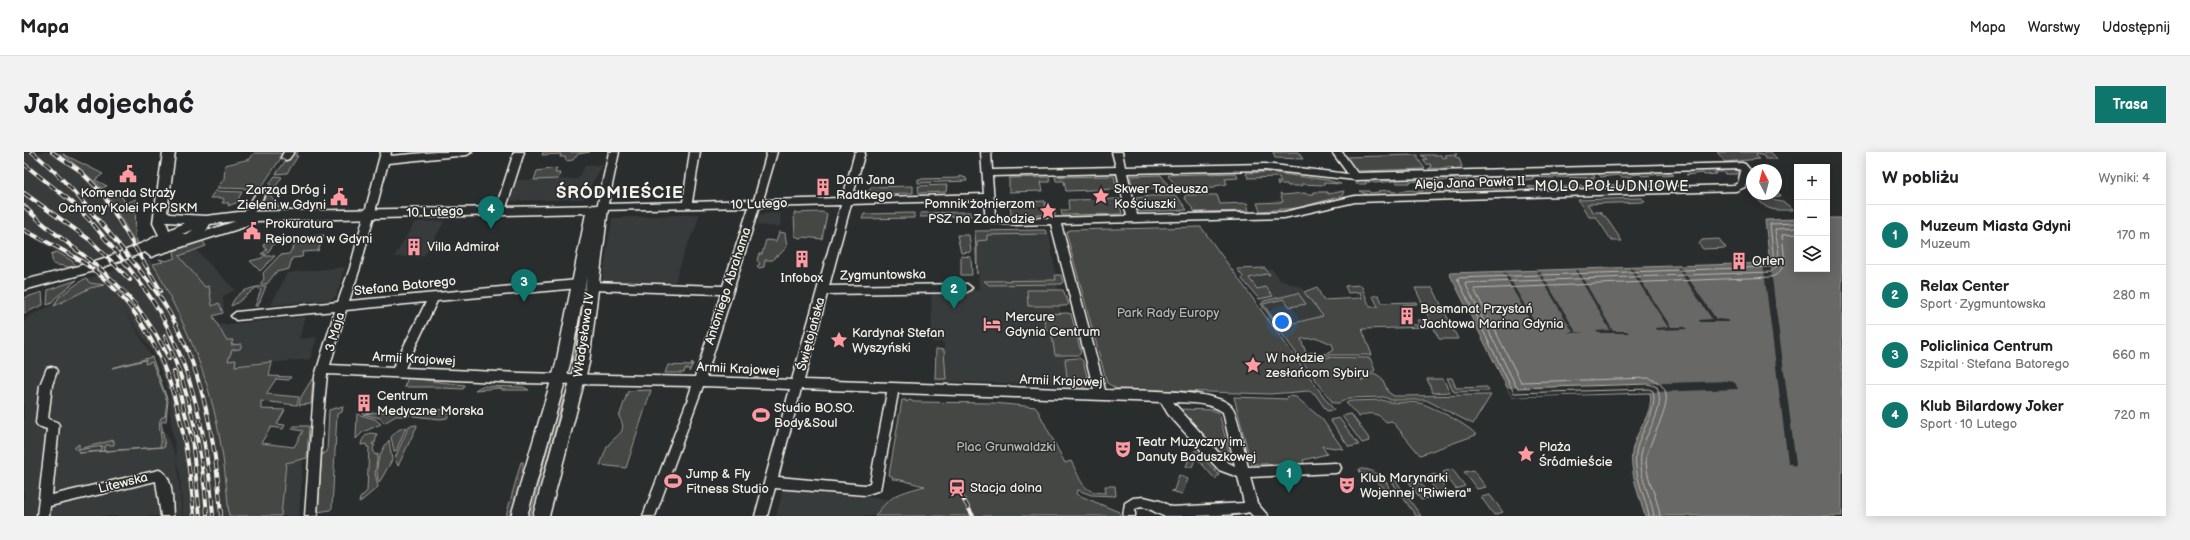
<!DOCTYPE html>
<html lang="pl">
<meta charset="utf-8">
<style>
:root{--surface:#fff;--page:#f2f2f2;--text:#202124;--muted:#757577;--line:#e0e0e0;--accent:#0f766e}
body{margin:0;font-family:"Balsamiq Sans",sans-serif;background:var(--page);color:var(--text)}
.controls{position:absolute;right:12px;top:12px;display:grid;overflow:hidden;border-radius:0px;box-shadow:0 2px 10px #0003}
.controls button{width:36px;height:36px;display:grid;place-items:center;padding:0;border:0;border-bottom:1px solid var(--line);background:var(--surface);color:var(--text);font:20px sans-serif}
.compass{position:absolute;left:1722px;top:12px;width:36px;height:36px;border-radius:50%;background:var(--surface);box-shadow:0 2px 10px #0003;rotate:353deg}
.you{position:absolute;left:1258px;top:170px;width:14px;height:14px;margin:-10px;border:3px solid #fff;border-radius:50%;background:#1a73e8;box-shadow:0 0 0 6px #1a73e833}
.badge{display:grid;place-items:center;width:26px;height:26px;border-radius:50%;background:var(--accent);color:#fff;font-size:13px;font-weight:700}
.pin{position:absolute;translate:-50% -33px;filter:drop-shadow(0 1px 2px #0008)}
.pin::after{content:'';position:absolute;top:21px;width:14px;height:12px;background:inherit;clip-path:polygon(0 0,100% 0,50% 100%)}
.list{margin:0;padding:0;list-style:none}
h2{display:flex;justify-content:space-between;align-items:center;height:52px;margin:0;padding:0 16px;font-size:17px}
h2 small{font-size:13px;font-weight:400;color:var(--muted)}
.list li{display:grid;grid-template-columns:26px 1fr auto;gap:12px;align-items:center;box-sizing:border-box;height:60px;padding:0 16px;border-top:1px solid var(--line)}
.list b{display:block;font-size:15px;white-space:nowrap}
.list p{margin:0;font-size:13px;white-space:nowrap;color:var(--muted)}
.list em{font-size:13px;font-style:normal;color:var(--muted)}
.icon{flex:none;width:22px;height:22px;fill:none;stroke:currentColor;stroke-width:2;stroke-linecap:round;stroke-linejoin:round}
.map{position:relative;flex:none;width:1818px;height:364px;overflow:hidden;border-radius:0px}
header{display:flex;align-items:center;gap:24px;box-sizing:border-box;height:56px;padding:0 20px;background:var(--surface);border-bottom:1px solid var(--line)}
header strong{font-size:19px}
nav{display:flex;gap:22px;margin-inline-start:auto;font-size:14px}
.intro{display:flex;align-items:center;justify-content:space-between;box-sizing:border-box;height:96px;padding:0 24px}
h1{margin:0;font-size:28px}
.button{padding:10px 18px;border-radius:0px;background:var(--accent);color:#fff;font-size:14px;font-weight:700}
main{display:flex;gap:24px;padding:0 24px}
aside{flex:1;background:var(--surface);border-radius:0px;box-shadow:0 2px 10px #0003}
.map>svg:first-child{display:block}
.built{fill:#373a3a}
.green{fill:#444645;stroke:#9c9c96}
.water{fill:#676866;stroke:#9f9f9a}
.pier{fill:#2a2d2e}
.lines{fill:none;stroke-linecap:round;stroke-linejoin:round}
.shore{stroke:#bcbab4;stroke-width:1}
.minor-casing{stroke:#f4f1e8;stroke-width:3}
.major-casing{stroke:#f4f1e8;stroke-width:3}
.minor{fill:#2a2d2e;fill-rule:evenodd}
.major{fill:#2a2d2e;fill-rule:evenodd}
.rail-casing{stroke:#f4f1e8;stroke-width:4}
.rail{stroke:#2a2d2e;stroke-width:2.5;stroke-dasharray:8;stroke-linecap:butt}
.labels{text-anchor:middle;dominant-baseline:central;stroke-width:3;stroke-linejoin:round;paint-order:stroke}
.poi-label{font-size:13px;fill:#f4f1e8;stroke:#2a2d2e;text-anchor:start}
.street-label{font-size:13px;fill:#f4f1e8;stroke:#2a2d2e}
.park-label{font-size:13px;fill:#b6b5af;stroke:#2a2d2e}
.neighbourhood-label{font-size:14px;letter-spacing:1px;fill:#f4f1e8;stroke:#2a2d2e}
.district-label{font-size:17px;font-weight:bold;letter-spacing:1px;fill:#f4f1e8;stroke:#2a2d2e}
</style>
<header>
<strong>Mapa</strong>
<nav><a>Mapa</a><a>Warstwy</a><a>Udostępnij</a></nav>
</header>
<div class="intro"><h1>Jak dojechać</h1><a class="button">Trasa</a></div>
<main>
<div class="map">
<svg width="1818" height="364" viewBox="0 0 1818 364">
<rect width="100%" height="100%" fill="#2a2d2e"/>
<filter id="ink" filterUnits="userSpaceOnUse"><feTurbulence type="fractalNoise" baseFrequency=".025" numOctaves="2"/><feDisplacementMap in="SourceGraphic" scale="8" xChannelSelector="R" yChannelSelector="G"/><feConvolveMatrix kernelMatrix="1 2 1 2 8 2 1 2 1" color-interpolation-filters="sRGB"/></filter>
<g filter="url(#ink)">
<g class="built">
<path d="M0 0H36L71 17 75 25 71 28 83 34 78 37 90 52 114 94 52 114 48 109 0 81Z"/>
<path d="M579 13 559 47 486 49 493 28 554 27 561 14Z"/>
<path d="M757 61 756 75 733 73 736 62Z"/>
<path d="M675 62 672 75 662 96 651 130 578 129 588 66Z"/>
<path d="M421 69 400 104 370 105 391 70Z"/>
<path d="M1025 82 1034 137 1044 233 911 229 912 197 920 198V192L917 190H908L907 139 955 138 953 89 962 83Z"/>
<path d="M172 98 211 138 199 144 200 161 196 163H189L185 134 181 135 155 104Z"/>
<path d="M125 107 143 134 185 213 212 364H159L156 324 147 271 145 241 131 204 100 157 128 205 144 249 142 269 137 270 153 307 158 364H0V169L7 163 66 136 78 133 66 131 62 127Z"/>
<path d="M321 115 312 144 306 148 247 153 263 121Z"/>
<path d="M1248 117 1256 128 1277 135 1299 164 1255 174 1219 125Z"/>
<path d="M282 165 275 187 293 185 286 207 210 214 212 208 204 209 202 188 195 173Z"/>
<path d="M279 306 275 364H257L262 311Z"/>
<path d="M759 338 876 348 856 364H752Z"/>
</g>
<g class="green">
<path d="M268 0H274L271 4H274L263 21 252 22Z"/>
<path d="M519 0H566L554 2 549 8 542 9 541 5H536L537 2 518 3Z"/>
<path d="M1249 0H1274L1279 7 1251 6Z"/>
<path d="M1693 0H1747L1753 7H1741L1740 4 1733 2 1732 4 1736 7 1701 10Z"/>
<path d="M230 1H256L259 3 236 37 193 36 200 27 201 13 226 7Z"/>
<path d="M39 2 79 22 71 28 83 34 78 36Z"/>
<path d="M1433 2 1430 4 1435 6 1438 15 1404 17 1408 15 1406 12H1402L1399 8 1403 7 1397 3H1417L1419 6 1423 5 1421 3Z"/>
<path d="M1394 3V7L1401 17 1332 19 1322 5Z"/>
<path d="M533 16 531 21H536L534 27 510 28 513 19Z"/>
<path d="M1708 17 1714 18V22H1701L1699 20H1691L1692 22 1680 23 1679 21 1662 23 1667 19Z"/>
<path d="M1640 19 1650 23 1639 24 1638 22 1618 24 1616 22 1607 23 1608 25H1597L1595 23 1577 25 1574 21Z"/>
<path d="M1242 20 1303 28 1317 32 1300 31V33L1277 32 1278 34H1264L1263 32H1255L1254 34 1253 30H1257L1255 25 1224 26 1222 21Z"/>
<path d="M1212 21 1214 26 1201 27 1203 32 1191 34V36L1155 37 1144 24 1145 23Z"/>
<path d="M1569 22 1571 26 1530 25 1531 26 1508 25 1509 27 1499 28V26L1505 23Z"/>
<path d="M1137 23 1147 37H1109L1106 24Z"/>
<path d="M251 24 258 25 246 43 255 55H234L246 38V31Z"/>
<path d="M936 24 942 26 943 29 894 31V27L936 26Z"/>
<path d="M1090 24 1093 37 1042 39 1040 29H1032L1031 25Z"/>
<path d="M1476 24 1485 28 1465 26V28L1452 29 1451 27H1442L1443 29H1431L1430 27 1411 30 1408 25Z"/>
<path d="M1025 25 1026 30H1017L1019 39 985 40V26Z"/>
<path d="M1403 26 1405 30 1386 29V31H1373L1371 29 1350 31 1349 30H1341L1342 32H1332V30L1336 28Z"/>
<path d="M1655 30V33L1649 35 1585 37 1582 32 1601 34V32L1613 31 1615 33 1636 31 1637 33Z"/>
<path d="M1566 32H1576L1579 37 1512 39 1502 34 1522 36 1521 34 1545 35 1544 33H1557L1559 35H1566Z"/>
<path d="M923 33 922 40 895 41 894 34Z"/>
<path d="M889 34V41L844 42 847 35Z"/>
<path d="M1478 35 1490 36 1485 39 1417 41 1415 37H1425L1427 38 1469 36 1470 37H1479Z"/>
<path d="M1398 37H1409L1411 41 1344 43 1335 39H1345L1346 41 1355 40 1354 39 1367 38 1368 40 1389 38 1391 39H1399Z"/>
<path d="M191 39 218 40 212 51 204 54 205 51H198L200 48 199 46H186Z"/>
<path d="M1320 39 1318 44 1273 56 1236 59 1233 51 1259 50 1256 41 1259 43 1281 41 1282 42H1290V40H1303L1304 42Z"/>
<path d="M87 42 97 44 102 51 112 47 111 84 115 93 110 89 84 44Z"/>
<path d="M1756 42 1757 44 1747 45 1751 49C1758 49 1764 52 1769 58 1748 58 1744 60 1730 43Z"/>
<path d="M1162 43H1193L1196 52 1223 51 1225 59 1171 60 1160 45Z"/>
<path d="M1126 44H1153L1163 58 1115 60 1112 46Z"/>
<path d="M1618 46 1621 50 1563 52 1569 60H1576L1579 64H1581L1598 89H1588L1572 65H1565L1554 48Z"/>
<path d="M1095 47 1098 62 1038 63 1037 58H1045L1044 48Z"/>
<path d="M1021 49 1022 59H1031V63H987L986 51Z"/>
<path d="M798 60 803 62 798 87 779 85 778 87 771 84 770 61Z"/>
<path d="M943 60H947V64L896 65V61Z"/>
<path d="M890 61V66L838 67 840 62Z"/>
<path d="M571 74 552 208H546Z"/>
<path d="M1177 75 1295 238 1310 258 1303 259 1291 242 1285 239 1246 242 1093 237 1083 231 1042 80 1046 78Z"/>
<path d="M1021 78 1023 82 963 83V88L953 89V122L951 79Z"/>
<path d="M755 80 761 81 763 95 754 104H751L749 108H741L740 115 735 116 733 114 736 112 733 108 735 102H738L742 88 752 89Z"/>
<path d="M300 83 294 99 279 100 278 105 268 106 265 117 252 120 243 132H236L240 127 239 121 256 103 265 102 272 91 287 90 291 84Z"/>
<path d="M933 83H945L947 100 937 101Z"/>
<path d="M1695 87 1702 96 1679 97 1675 92 1678 88Z"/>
<path d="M178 88 182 94 155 104 181 135 185 134 188 154 195 151 199 161 189 164 202 188H209L207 193 218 192 216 197 208 198 204 209 212 208 211 214 248 210 245 224 267 225 265 228 252 227 242 242 275 245 273 253 237 249V257L261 258 253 272 261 273 259 277 247 275 237 291 270 295 279 279 268 277 270 274H285L283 306 262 311 257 364H205C199 282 187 226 150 153 143 139 137 124 129 112L139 110 135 107 142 109 151 106 150 99Z"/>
<path d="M246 88 252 89 241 104H251L236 119 226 109 238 106 241 102H237L243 98 239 93Z"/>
<path d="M33 100 48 109 52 114 45 115 29 112 27 102Z"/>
<path d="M937 104 947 105 948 123H937Z"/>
<path d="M1241 116 1246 123 1242 122 1225 126 1233 137 1242 135 1249 144 1235 147 1218 127 1219 125 1213 117Z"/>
<path d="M1031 123H1037L1039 130 1037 132 965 133 960 129 1032 128Z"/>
<path d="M60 127H62L66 131 80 133 66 136 30 154 35 145Z"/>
<path d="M53 128 30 147 28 151 23 153 24 138Z"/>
<path d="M1337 133 1346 155H1354L1349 144 1355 143 1358 151 1392 150 1393 152 1379 153 1383 163H1379L1382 169H1386L1388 173H1395L1393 168H1400L1404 175 1338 177 1348 203H1299L1310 197 1308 192 1294 186 1277 187 1282 201 1291 200 1294 204 1278 205 1279 207 1285 205 1346 206 1351 218 1337 228 1339 229 1350 221 1358 226 1364 240 1370 244 1467 243 1449 272 1402 248H1367L1360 245 1325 246 1315 251H1309L1253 175 1299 164 1280 140 1293 135 1299 148 1338 146 1336 140 1324 141 1321 134Z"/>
<path d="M242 134 234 154H231L237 138 233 135 213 151 207 154C212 139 227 135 242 134Z"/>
<path d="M1391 136H1409L1434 187H1415Z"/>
<path d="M1003 138H1039L1045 152 1042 154H1004Z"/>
<path d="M18 140 19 153 0 161V146Z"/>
<path d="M1274 141 1282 152 1266 155 1260 147 1239 152 1251 169H1249L1237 152 1240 149Z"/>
<path d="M1044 161 1047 162 1057 200 1055 203H1031L1027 178H1022L1019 162Z"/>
<path d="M912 197 920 198 922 227H911Z"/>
<path d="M128 205 144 249 142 269 137 270 141 295 55 301 76 299 79 294 54 298 51 297V295L55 292V297L90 288V293H82L79 299 136 295C140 285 132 275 137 266L141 264 143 249 128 210 121 212 122 208 88 216Z"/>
<path d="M1055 206 1059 209 1065 232 1062 235 1044 234 1041 207Z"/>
<path d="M668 210 669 212 665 220 666 217H661L660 221H641L644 213 667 214Z"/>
<path d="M384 226 441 233 439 237 418 236 416 235H380Z"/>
<path d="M1423 226H1428L1432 236 1463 235 1465 239 1430 240Z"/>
<path d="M288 227 289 228 287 252 275 253 277 245Z"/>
<path d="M1403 227H1419L1426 240 1409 241Z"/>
<path d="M458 234 499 235 505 238H478L477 236 451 238Z"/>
<path d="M627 238 602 316 576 313C579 307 581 297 585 292 592 283 605 280 595 265L604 239Z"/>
<path d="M537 243H540L509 364H506Z"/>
<path d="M1264 244 1272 245 1298 267 1319 297 1298 294 1303 302 1279 308 1280 312H1227L1210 245 1263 247Z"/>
<path d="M878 248H882V250L886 248 890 250 969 251 1012 255 1041 311 1047 309C1058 329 1057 341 1082 341L1081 334H1091L1092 344 1067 343 1054 338 1052 342 1095 360 1096 364H851C867 342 876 341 901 334 893 333 874 326 868 327L869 325 865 323Z"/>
<path d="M1358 248C1370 253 1382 249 1395 251 1404 252 1448 275 1452 283L1396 303 1368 269 1362 270C1355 261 1345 259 1335 265L1322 251 1327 249Z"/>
<path d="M319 254 318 260 313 262 308 356 306 358 294 360 298 302 303 300 305 258Z"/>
<path d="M387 257 385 264H372L360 271 356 266 339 262Z"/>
<path d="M389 257 427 258 423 266 416 267 389 264Z"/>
<path d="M1156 257 1189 258 1195 261 1207 308H1201L1155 258Z"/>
<path d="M333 262 351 267 357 272 339 280 332 287Z"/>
<path d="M1327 262 1344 285 1345 289 1338 291 1318 264Z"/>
<path d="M1315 266 1335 293 1325 295 1306 268Z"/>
<path d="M393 273V274L374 314 371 306 385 274Z"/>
<path d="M382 275 372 299H370L367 285 374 278Z"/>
<path d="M346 281 353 282 351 291H348L349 293H351L349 296 351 303 354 302 351 321 354 335 335 351 336 346 343 339 345 295H343L342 292 337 293C338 287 340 284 346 281Z"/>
<path d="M365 288 368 308 355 331C350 315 355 301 365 288Z"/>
<path d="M1172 298 1195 323 1191 327 1172 305 1168 315H1162L1166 303Z"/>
<path d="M497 310H499V328L488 364H482Z"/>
<path d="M1335 317C1349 316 1365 326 1366 341L1350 327 1336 321Z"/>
<path d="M1428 317 1441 334 1432 337 1419 320Z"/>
<path d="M1449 318 1462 335 1453 337 1440 320Z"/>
<path d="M1411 322 1424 340 1415 342 1402 325Z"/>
<path d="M1155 323 1164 327 1158 342 1147 339 1150 338Z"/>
<path d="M1370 326 1397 364H1392L1366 327Z"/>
<path d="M1394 328 1407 345 1397 348 1385 330Z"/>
<path d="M1466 343 1479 360 1470 363 1457 345Z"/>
</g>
<path class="water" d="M1803 66H1818V364H1621C1616 348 1605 316 1608 300 1611 279 1630 262 1626 241L1488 245 1425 121 1746 111 1741 68 1773 67V117H1803Z"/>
<g class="pier">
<path d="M1739 111H1746L1772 312 1770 314 1764 310Z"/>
<path d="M1653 115 1658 117 1692 167 1703 168 1705 170H1676L1675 168 1688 167Z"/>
<path d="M1605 116 1610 118 1647 175H1661L1663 177 1632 178 1631 176 1644 175Z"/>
<path d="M1551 118H1554L1589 179H1603L1605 181H1574L1572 179 1586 178Z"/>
<path d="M1513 119 1517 121 1552 180 1560 181H1543L1549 180Z"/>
<path d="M1479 120 1483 122 1512 173H1509Z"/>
<path d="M1707 229 1711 231 1714 237 1488 245 1483 236Z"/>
</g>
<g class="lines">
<g class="shore">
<path d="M1625 364C1621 343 1609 322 1612 301 1615 278 1634 263 1629 239L1625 237 1490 241 1433 126 1746 115 1750 110 1746 72 1773 71"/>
<path d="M1630 364C1627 343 1612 320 1618 298 1623 276 1642 259 1633 235L1625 232 1493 236 1441 131 1747 120C1761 110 1752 91 1751 77L1773 76"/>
<path d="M1636 364C1634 346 1623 329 1622 310 1622 289 1656 247 1636 232 1633 229 1628 228 1625 226L1497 230 1450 137 1748 125C1766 117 1759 99 1758 83L1773 82"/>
</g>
<g class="minor-casing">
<g id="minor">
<path d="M260 0H270L265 7 262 8 257 5Z"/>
<path d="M357 0H367L366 4 411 0H448L443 3 364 11 336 116 325 149 554 128 559 132 554 136 413 149 381 216 497 221 671 225 697 142 567 138 562 134 567 130 699 134 725 55 575 58 573 56 585 0H595L584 52 659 50 666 0H676L668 50 730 48 743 0H753L739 48 819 46 831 0H841L828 46 960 42 957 0H967L968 18 1092 15 1088 0H1098L1101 15 1241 12 1324 22 1308 0H1318L1333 21 1718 11 1721 12 1727 19 1721 35 1712 39 1331 50 1260 66 1037 72 1081 238C1107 239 1193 236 1208 255 1214 262 1221 303 1224 315L1311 311 1315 312 1317 316 1315 320 1311 321 1226 325 1233 351 1244 364H1229L1225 360C1215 364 1151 364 1140 364 1131 362 1122 351 1111 357V364H1099L1101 351 1109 346 1120 345 1136 349 1148 355 1220 351 1214 325 1195 318 1144 262 1137 250 874 241 856 338 841 343 751 336 743 364H731L766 237 679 234 631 364H619L662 252 665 248 664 246 668 234 497 231 303 222 299 264 293 364H281L291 224 311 159 212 168 207 164 212 160 314 150 326 116ZM1715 17 1717 19 1714 31 1710 33 1331 44 1260 60 1113 63 1103 21 1241 18 1331 28ZM1093 21 1103 64 987 67 971 64 968 24ZM960 48 962 69 987 73 1027 72 1070 238 780 228 803 142 943 140 948 136 943 132 805 134 827 52ZM817 53 768 228 682 225 735 55ZM402 150 369 216 306 213 322 158ZM777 237 863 240 846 331 841 333 754 325ZM1149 250C1166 251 1185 250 1199 260L1211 314 1203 310Z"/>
<path d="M490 0H500L481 59 476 62 471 59Z"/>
<path d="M237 37 242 40 228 64 227 66H219L218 64 234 38Z"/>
<path d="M27 215 31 216 33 219 28 233 24 267 33 270 35 273 28 343 135 318C150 323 148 350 149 364H137L132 329 26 354 25 364H13L23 277 14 274 12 271 16 233 23 216Z"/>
</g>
</g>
<g class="major-casing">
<path id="major" d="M139 0H151L143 60 146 62 182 64 215 60 582 53 584 56 565 211 525 364H509L551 211 563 124 546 212 503 364H487L532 212 562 61 232 69 230 72 132 103 127 105 121 100 63 121 0 138V128C46 117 93 105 135 83L129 71ZM212 69 182 79 186 72ZM142 70H144L160 71 145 78ZM169 78 163 82H158Z"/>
</g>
<use href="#minor" class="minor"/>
<use href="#major" class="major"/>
<g class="rail-casing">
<g id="rail">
<path d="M8 0C39 24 62 54 87 83 104 105 124 126 139 150 179 214 192 290 197 364"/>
<path d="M28 0 55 18 79 42 137 139"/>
<path d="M0 12 49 51 66 69"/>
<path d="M0 41 66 88 106 128"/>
<path d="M0 54C19 74 42 89 63 106 99 134 126 166 145 207"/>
<path d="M69 72C91 99 114 125 132 154 170 218 184 291 189 364"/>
<path d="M0 78C24 91 50 102 71 119 145 179 163 274 170 364"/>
<path d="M141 184C167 242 179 301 183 364"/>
<path d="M150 220 168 287 176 364"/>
<path d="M933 336 949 364"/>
</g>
</g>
<use href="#rail" class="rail"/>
</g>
</g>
<defs>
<g id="civic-bare" transform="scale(1.38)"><path d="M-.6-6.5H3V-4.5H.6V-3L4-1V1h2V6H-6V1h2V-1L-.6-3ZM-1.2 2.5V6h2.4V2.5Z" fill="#ff9aa2" stroke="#2a2d2e" stroke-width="2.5" paint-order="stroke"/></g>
<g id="building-bare" transform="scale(1.38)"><path d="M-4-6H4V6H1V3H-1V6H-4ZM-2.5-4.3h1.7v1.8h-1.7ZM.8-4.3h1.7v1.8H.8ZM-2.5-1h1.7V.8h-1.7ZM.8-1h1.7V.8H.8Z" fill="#ff9aa2" stroke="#2a2d2e" stroke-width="2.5" paint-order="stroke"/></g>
<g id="sight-bare" transform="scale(1.38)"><path d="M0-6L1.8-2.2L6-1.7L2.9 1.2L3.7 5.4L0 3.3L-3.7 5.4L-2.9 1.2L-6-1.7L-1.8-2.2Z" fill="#ff9aa2" stroke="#2a2d2e" stroke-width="2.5" paint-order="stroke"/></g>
<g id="hotel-bare" transform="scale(1.38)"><path d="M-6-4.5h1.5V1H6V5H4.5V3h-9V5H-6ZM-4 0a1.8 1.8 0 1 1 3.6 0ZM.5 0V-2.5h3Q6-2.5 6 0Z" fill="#ff9aa2" stroke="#2a2d2e" stroke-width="2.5" paint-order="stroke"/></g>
<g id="stadium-bare" transform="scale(1.38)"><path d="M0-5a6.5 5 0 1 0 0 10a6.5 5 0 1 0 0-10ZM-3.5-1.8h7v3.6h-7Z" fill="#ff9aa2" stroke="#2a2d2e" stroke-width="2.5" paint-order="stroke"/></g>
<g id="theatre-bare" transform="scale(1.38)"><path d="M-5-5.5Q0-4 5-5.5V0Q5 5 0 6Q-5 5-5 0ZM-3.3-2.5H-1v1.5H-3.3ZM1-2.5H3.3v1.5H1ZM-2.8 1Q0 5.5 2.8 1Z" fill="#ff9aa2" stroke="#2a2d2e" stroke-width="2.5" paint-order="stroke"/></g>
<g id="station-bare" transform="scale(1.38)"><path d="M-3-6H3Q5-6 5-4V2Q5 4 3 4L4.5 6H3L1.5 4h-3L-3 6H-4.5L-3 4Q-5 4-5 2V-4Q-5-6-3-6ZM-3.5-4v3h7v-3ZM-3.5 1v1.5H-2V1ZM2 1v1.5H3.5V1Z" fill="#ff9aa2" stroke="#2a2d2e" stroke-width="2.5" paint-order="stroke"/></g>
</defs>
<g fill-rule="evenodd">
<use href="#civic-bare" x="104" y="22"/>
<use href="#building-bare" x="799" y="35"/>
<use href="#sight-bare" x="1077" y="44"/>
<use href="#civic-bare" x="315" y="45"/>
<use href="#sight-bare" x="1024" y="59"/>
<use href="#civic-bare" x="228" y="79"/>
<use href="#building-bare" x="390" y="95"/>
<use href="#building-bare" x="778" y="107"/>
<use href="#building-bare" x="1715" y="109"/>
<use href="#building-bare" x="1383" y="164"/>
<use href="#hotel-bare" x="968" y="172"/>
<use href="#sight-bare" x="815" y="188"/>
<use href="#sight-bare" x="1229" y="213"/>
<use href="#building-bare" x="340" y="251"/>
<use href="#stadium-bare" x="737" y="263"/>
<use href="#theatre-bare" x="1099" y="297"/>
<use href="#sight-bare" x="1502" y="302"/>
<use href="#stadium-bare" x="649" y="329"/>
<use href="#theatre-bare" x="1323" y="333"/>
<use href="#station-bare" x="933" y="336"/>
</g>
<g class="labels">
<g class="poi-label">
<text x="812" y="28">Dom Jana<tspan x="812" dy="15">Radtkego</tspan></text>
<text x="1090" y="37">Skwer Tadeusza<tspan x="1090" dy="15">Kościuszki</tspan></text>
<text x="302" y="38" text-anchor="end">Zarząd Dróg i<tspan x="302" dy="15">Zieleni w Gdyni</tspan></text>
<text x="104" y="41" text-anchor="middle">Komenda Straży<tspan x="104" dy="15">Ochrony Kolei PKP SKM</tspan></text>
<text x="1011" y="52" text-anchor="end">Pomnik żołnierzom<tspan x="1011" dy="15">PSZ na Zachodzie</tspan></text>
<text x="241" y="72">Prokuratura<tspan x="241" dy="15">Rejonowa w Gdyni</tspan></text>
<text x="403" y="95">Villa Admirał</text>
<text x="1728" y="109">Orlen</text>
<text x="778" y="126" text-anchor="middle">Infobox</text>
<text x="1396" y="157">Bosmanat Przystań<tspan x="1396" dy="15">Jachtowa Marina Gdynia</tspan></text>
<text x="981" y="165">Mercure<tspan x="981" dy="15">Gdynia Centrum</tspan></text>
<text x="828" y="181">Kardynał Stefan<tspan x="828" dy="15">Wyszyński</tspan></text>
<text x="1242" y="206">W hołdzie<tspan x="1242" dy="15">zesłańcom Sybiru</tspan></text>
<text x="353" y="244">Centrum<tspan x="353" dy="15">Medyczne Morska</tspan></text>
<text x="750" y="256">Studio BO.SO.<tspan x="750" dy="15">Body&amp;Soul</tspan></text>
<text x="1112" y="290">Teatr Muzyczny im.<tspan x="1112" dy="15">Danuty Baduszkowej</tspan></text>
<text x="1515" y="295">Plaża<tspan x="1515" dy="15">Śródmieście</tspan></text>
<text x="662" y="322">Jump &amp; Fly<tspan x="662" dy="15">Fitness Studio</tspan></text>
<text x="1336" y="326">Klub Marynarki<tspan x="1336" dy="15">Wojennej "Riwiera"</tspan></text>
<text x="946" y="336">Stacja dolna</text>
</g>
<g class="street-label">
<text transform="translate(1446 31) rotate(-2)">Aleja Jana Pawła II</text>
<text transform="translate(735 52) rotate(-2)">10 Lutego</text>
<text transform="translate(411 60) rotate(-2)">10 Lutego</text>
<text transform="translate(859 123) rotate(-1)">Zygmuntowska</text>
<text transform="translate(381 134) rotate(-6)">Stefana Batorego</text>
<text transform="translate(704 134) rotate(-72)">Antoniego Abrahama</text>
<text transform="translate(311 180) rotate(-74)">3 Maja</text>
<text transform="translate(787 182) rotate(-75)">Świętojańska</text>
<text transform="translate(560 183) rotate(-82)">Władysława IV</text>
<text transform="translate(390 207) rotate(3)">Armii Krajowej</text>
<text transform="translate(714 217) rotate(3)">Armii Krajowej</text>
<text transform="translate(1037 229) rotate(2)">Armii Krajowej</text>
<text transform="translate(99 331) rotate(-14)">Litewska</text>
</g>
<g class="park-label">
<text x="1144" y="161">Park Rady Europy</text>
<text x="982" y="295">Plac Grunwaldzki</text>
</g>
<g class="neighbourhood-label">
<text x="1588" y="34">MOLO POŁUDNIOWE</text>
</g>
<g class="district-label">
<text x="596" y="41">ŚRÓDMIEŚCIE</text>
</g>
</g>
</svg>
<div class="controls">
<button>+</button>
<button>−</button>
<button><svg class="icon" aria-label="layers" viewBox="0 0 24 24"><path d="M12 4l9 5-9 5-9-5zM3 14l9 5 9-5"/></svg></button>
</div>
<svg class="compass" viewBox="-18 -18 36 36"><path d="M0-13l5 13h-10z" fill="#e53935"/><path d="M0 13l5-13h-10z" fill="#757577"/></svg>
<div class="you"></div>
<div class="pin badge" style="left:1265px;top:341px">1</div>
<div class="pin badge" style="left:930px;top:157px">2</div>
<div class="pin badge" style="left:500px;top:150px">3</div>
<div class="pin badge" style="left:467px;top:77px">4</div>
</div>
<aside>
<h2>W pobliżu<small>Wyniki: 4</small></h2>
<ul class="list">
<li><span class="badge">1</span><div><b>Muzeum Miasta Gdyni</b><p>Muzeum</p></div><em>170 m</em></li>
<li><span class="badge">2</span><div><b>Relax Center</b><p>Sport · Zygmuntowska</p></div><em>280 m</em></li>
<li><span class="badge">3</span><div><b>Policlinica Centrum</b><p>Szpital · Stefana Batorego</p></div><em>660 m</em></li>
<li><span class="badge">4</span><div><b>Klub Bilardowy Joker</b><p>Sport · 10 Lutego</p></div><em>720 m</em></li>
</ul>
</aside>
</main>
